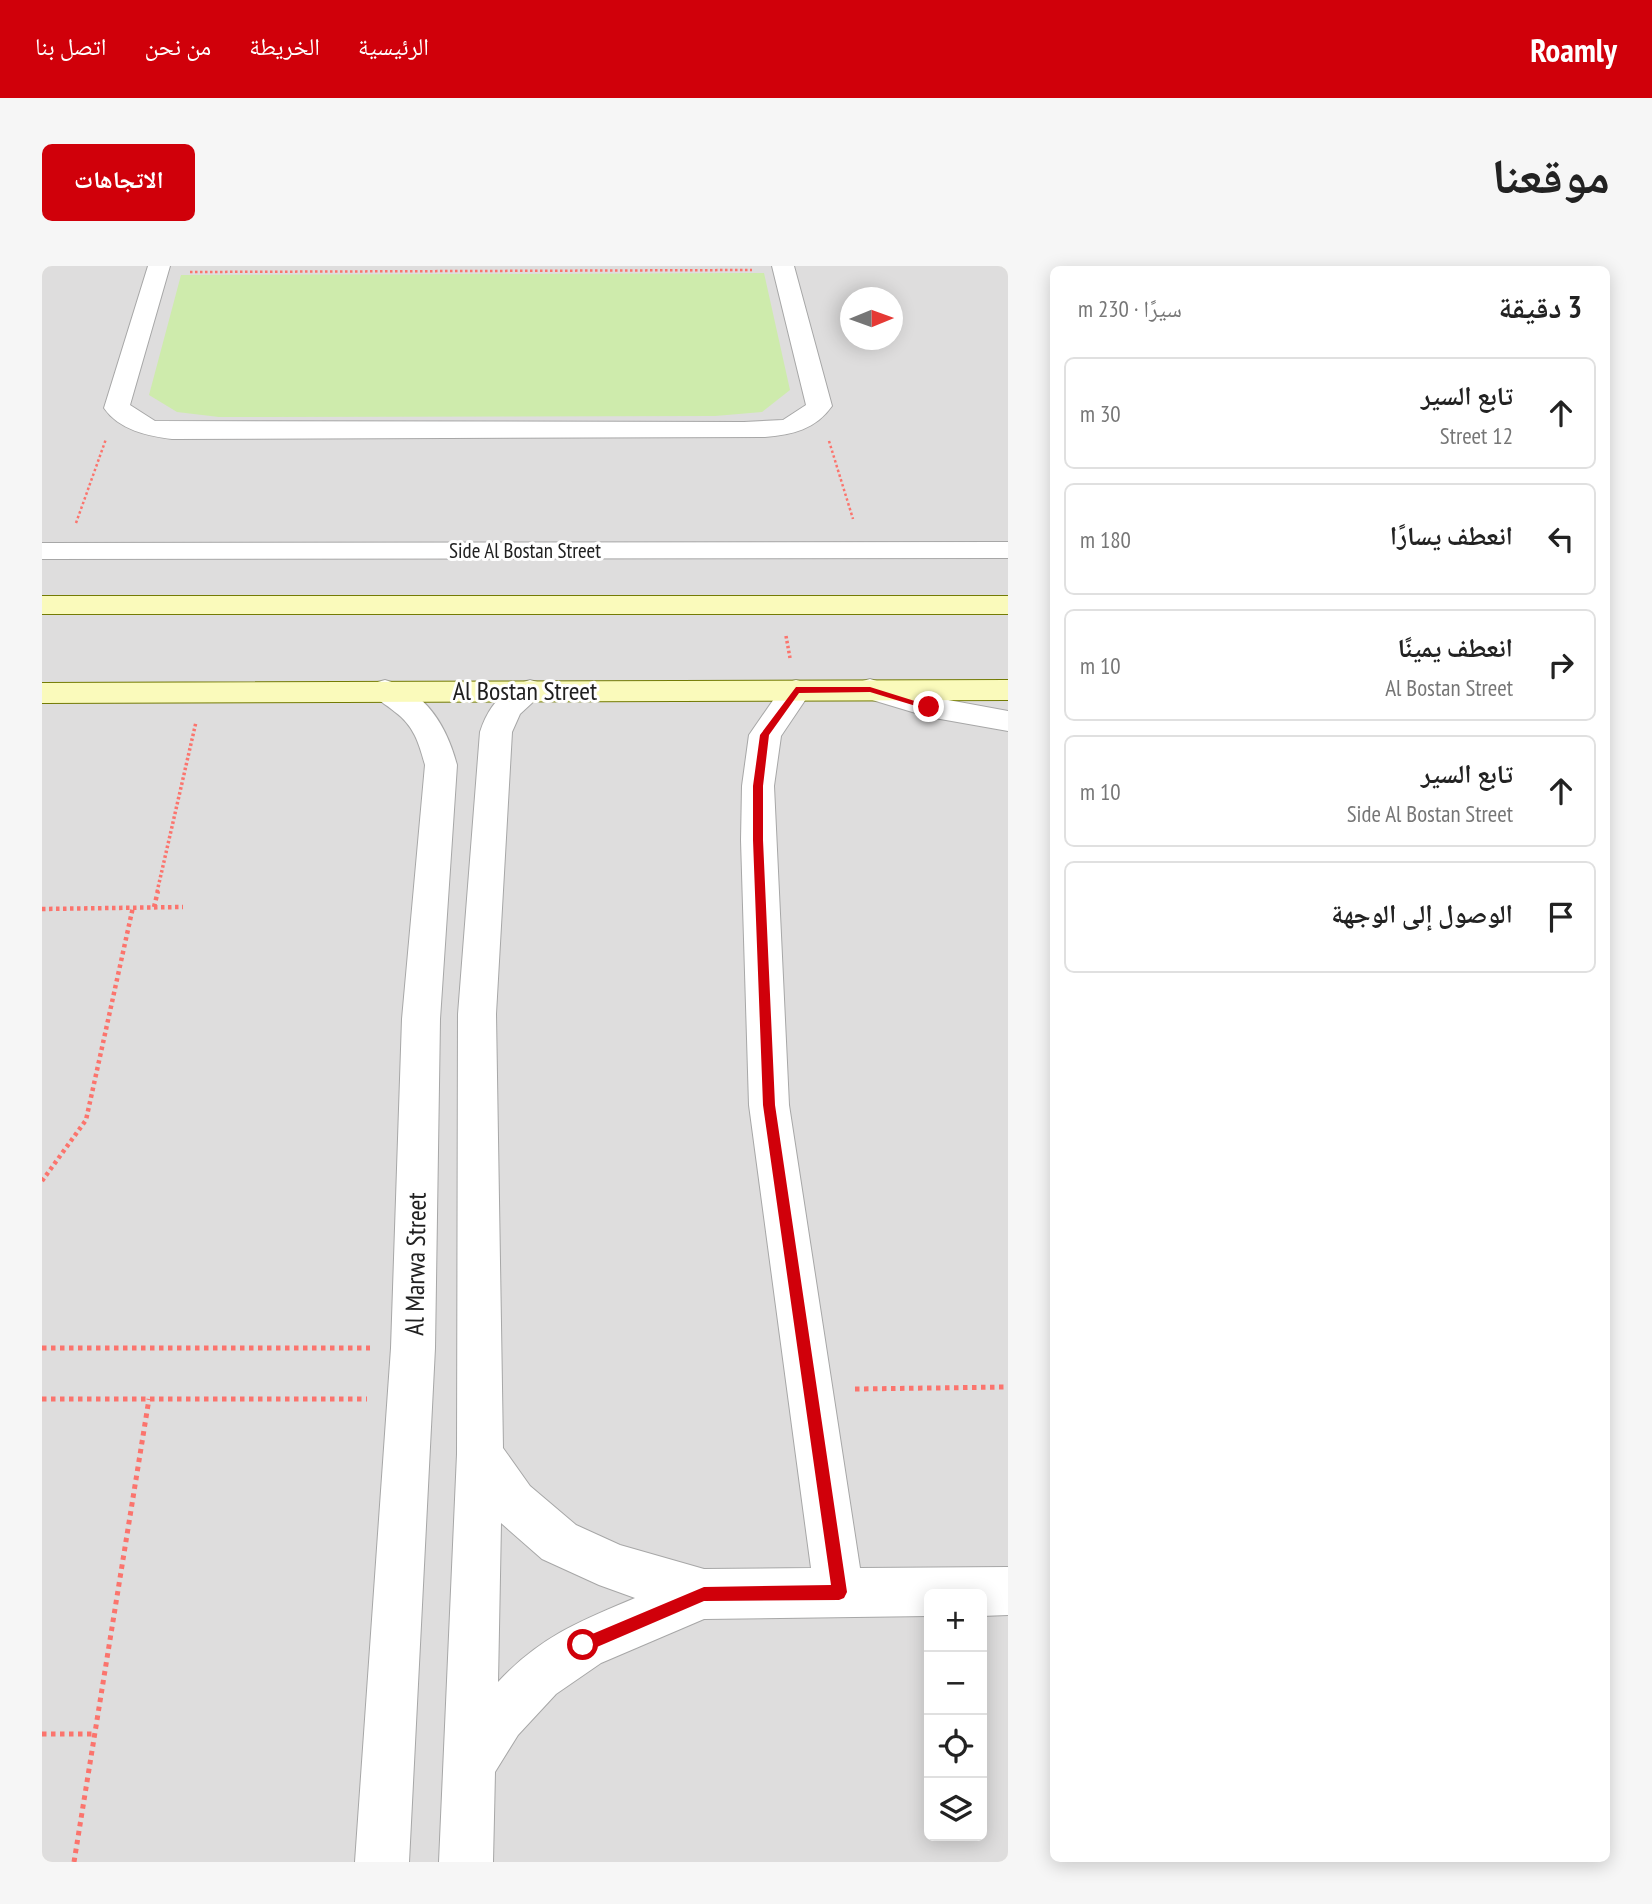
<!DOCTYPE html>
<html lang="ar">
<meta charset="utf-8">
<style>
:root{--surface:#fff;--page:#f6f6f6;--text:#222;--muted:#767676;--line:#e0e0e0;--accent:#d0000a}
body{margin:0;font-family:"PT Sans Narrow","Noto Naskh Arabic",sans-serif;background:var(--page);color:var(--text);direction:rtl}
.controls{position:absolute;right:21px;bottom:21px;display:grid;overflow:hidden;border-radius:10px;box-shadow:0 4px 18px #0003}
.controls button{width:63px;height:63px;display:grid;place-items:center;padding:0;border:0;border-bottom:2px solid var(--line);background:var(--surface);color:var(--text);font:35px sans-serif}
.compass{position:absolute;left:798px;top:21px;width:63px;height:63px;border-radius:50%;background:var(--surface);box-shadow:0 4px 18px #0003;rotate:89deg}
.stop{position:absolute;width:21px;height:21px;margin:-16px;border:5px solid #d0000a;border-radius:50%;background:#fff}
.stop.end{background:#d0000a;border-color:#fff;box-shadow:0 2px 7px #0008}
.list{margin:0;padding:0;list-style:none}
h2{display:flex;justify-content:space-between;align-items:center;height:91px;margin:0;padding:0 28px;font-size:30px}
h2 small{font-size:23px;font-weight:400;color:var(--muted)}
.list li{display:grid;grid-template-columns:46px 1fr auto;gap:21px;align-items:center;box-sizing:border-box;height:112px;margin:0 14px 14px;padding:0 14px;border:2px solid var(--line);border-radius:10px}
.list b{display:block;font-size:26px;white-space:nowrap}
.list p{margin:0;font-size:23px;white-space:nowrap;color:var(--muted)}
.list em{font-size:23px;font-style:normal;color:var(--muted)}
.icon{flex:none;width:38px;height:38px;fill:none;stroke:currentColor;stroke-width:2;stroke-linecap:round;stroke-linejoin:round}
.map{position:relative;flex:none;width:966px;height:1596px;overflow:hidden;direction:ltr;border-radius:10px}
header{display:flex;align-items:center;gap:42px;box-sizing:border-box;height:98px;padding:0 35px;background:var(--accent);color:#fff}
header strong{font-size:33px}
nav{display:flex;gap:38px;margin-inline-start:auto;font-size:24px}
.intro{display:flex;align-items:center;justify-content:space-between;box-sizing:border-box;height:168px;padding:0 42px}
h1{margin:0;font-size:49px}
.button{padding:18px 32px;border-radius:10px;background:var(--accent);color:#fff;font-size:24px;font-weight:700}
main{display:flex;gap:42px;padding:0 42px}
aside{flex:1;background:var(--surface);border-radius:10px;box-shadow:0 4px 18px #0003}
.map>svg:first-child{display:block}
.residential{fill:#dedddd;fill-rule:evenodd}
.grass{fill:#ceebac}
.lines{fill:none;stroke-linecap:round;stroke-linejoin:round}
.street-casing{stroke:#a7a7a7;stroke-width:2}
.secondary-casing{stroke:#737b04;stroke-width:2}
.path-far3{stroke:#fb746d;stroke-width:2.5;stroke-dasharray:2.5 2.5;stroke-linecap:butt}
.path-far2{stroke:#fb746d;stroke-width:3.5;stroke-dasharray:2.5 2.5;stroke-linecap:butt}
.path-far1{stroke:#fb746d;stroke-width:4.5;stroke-dasharray:3.5 3.5;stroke-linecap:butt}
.path{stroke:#fb746d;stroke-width:5;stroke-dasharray:4.5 4.5;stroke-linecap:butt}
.street{fill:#fff;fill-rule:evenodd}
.secondary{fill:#fafabb;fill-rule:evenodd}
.route{fill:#d0000a}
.labels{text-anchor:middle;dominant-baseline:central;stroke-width:6;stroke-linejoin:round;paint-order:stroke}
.far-street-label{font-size:21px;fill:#202020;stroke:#fff}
.street-label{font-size:26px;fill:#202020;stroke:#fff}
</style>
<header>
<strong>Roamly</strong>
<nav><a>الرئيسية</a><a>الخريطة</a><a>من نحن</a><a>اتصل بنا</a></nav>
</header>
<div class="intro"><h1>موقعنا</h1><a class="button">الاتجاهات</a></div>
<main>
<aside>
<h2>3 دقيقة<small>سيرًا · 230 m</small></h2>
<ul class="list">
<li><svg class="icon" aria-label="ahead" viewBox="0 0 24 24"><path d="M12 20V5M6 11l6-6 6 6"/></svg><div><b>تابع السير</b><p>Street 12</p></div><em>30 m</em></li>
<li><svg class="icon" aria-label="left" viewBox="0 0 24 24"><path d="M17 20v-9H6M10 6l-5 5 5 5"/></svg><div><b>انعطف يسارًا</b></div><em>180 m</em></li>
<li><svg class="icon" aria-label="right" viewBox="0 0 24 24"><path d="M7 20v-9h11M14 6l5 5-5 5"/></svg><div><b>انعطف يمينًا</b><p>Al Bostan Street</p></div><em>10 m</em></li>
<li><svg class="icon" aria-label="ahead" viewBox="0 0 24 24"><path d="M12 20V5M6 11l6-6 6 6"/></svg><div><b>تابع السير</b><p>Side Al Bostan Street</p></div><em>10 m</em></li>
<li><svg class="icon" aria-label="arrive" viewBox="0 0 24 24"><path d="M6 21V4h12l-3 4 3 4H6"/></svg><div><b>الوصول إلى الوجهة</b></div></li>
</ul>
</aside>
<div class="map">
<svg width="966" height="1596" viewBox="0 0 966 1596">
<rect width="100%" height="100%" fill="#f1ede6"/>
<path class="residential" d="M0 0H966V1596H0ZM808 32H850V74H808ZM887 1328H940V1570H887Z"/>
<path class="grass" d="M722 7 748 124 720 146 673 150 177 151 135 146 107 129 139 9Z"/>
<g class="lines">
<g class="street-casing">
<g id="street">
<path d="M106 0H128L88 139 113 155 702 156 741 154 764 139 730 0H752L790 140C774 163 750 169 723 171L130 173C106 170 77 164 62 142Z"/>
<path d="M966 276V292L0 293V277Z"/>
<path d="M828 413 890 431 966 445V465L887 451 817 430 812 423 817 416Z"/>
<path d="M343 414C384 425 405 461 415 499L398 753 393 1082 367 1596H313L349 1082 360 753 383 499C377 477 372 460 353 446 344 438 334 434 327 424L332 417Z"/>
<path d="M488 414 499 417 504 424 478 448 470 466 454 748 461 1182 488 1220 534 1259 578 1279 662 1303 769 1302 707 839 699 574 700 520 707 469 743 417 754 414 765 417 770 424 739 470 732 520 747 839 818 1302 966 1301V1349L940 1350V1328H887V1350L662 1353 559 1397 514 1428 476 1469 453 1506 451 1596H397L415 1188 416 748 438 466C446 441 462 421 488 414ZM459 1257 500 1293 557 1319 593 1332C538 1355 498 1371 456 1416Z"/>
</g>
</g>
<g class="secondary-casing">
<g id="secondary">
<rect x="0" y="330" width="966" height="18"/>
<path d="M966 414V434L0 437V417Z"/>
</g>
</g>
<g class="path-far3">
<path d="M148 6 710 4"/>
<path d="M787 175 811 253"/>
<path d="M34 257 64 173"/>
</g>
<g class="path-far2">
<path d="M744 370 748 392"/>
<path d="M115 626 154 456"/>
</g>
<g class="path-far1">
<path d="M112 641 116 625"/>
<path d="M0 643 141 641"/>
<path d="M0 915 44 854 91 641"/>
</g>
<g class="path">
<path d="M0 1082H328"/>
<path d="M813 1123 966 1121"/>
<path d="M0 1133H325"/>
<path d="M0 1468H53"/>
<path d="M32 1596 107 1133"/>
</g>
<use href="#street" class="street"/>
<use href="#secondary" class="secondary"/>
</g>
<path class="route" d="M754 421H828L892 441 887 444 828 426 757 427 727 469 721 520V574L733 839 805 1326 802 1332 797 1334 662 1335 541 1387 536 1384 533 1379 536 1374 662 1321 789 1319 721 839 711 574V520L718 469Z"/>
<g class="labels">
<g class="far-street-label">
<text x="483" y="284">Side Al Bostan Street</text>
</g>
<g class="street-label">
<text x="483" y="424">Al Bostan Street</text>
<text transform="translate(373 998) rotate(-89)">Al Marwa Street</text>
</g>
</g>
</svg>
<div class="controls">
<button>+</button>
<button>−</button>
<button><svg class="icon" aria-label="locate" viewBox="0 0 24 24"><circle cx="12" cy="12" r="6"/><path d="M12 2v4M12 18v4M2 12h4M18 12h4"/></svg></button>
<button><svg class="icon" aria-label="layers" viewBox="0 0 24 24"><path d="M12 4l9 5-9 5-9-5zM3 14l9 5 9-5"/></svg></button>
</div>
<svg class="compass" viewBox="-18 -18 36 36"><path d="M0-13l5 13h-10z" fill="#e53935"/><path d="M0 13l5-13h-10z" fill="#767676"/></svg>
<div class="stop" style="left:541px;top:1379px"></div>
<div class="stop end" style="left:887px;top:441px"></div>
</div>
</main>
